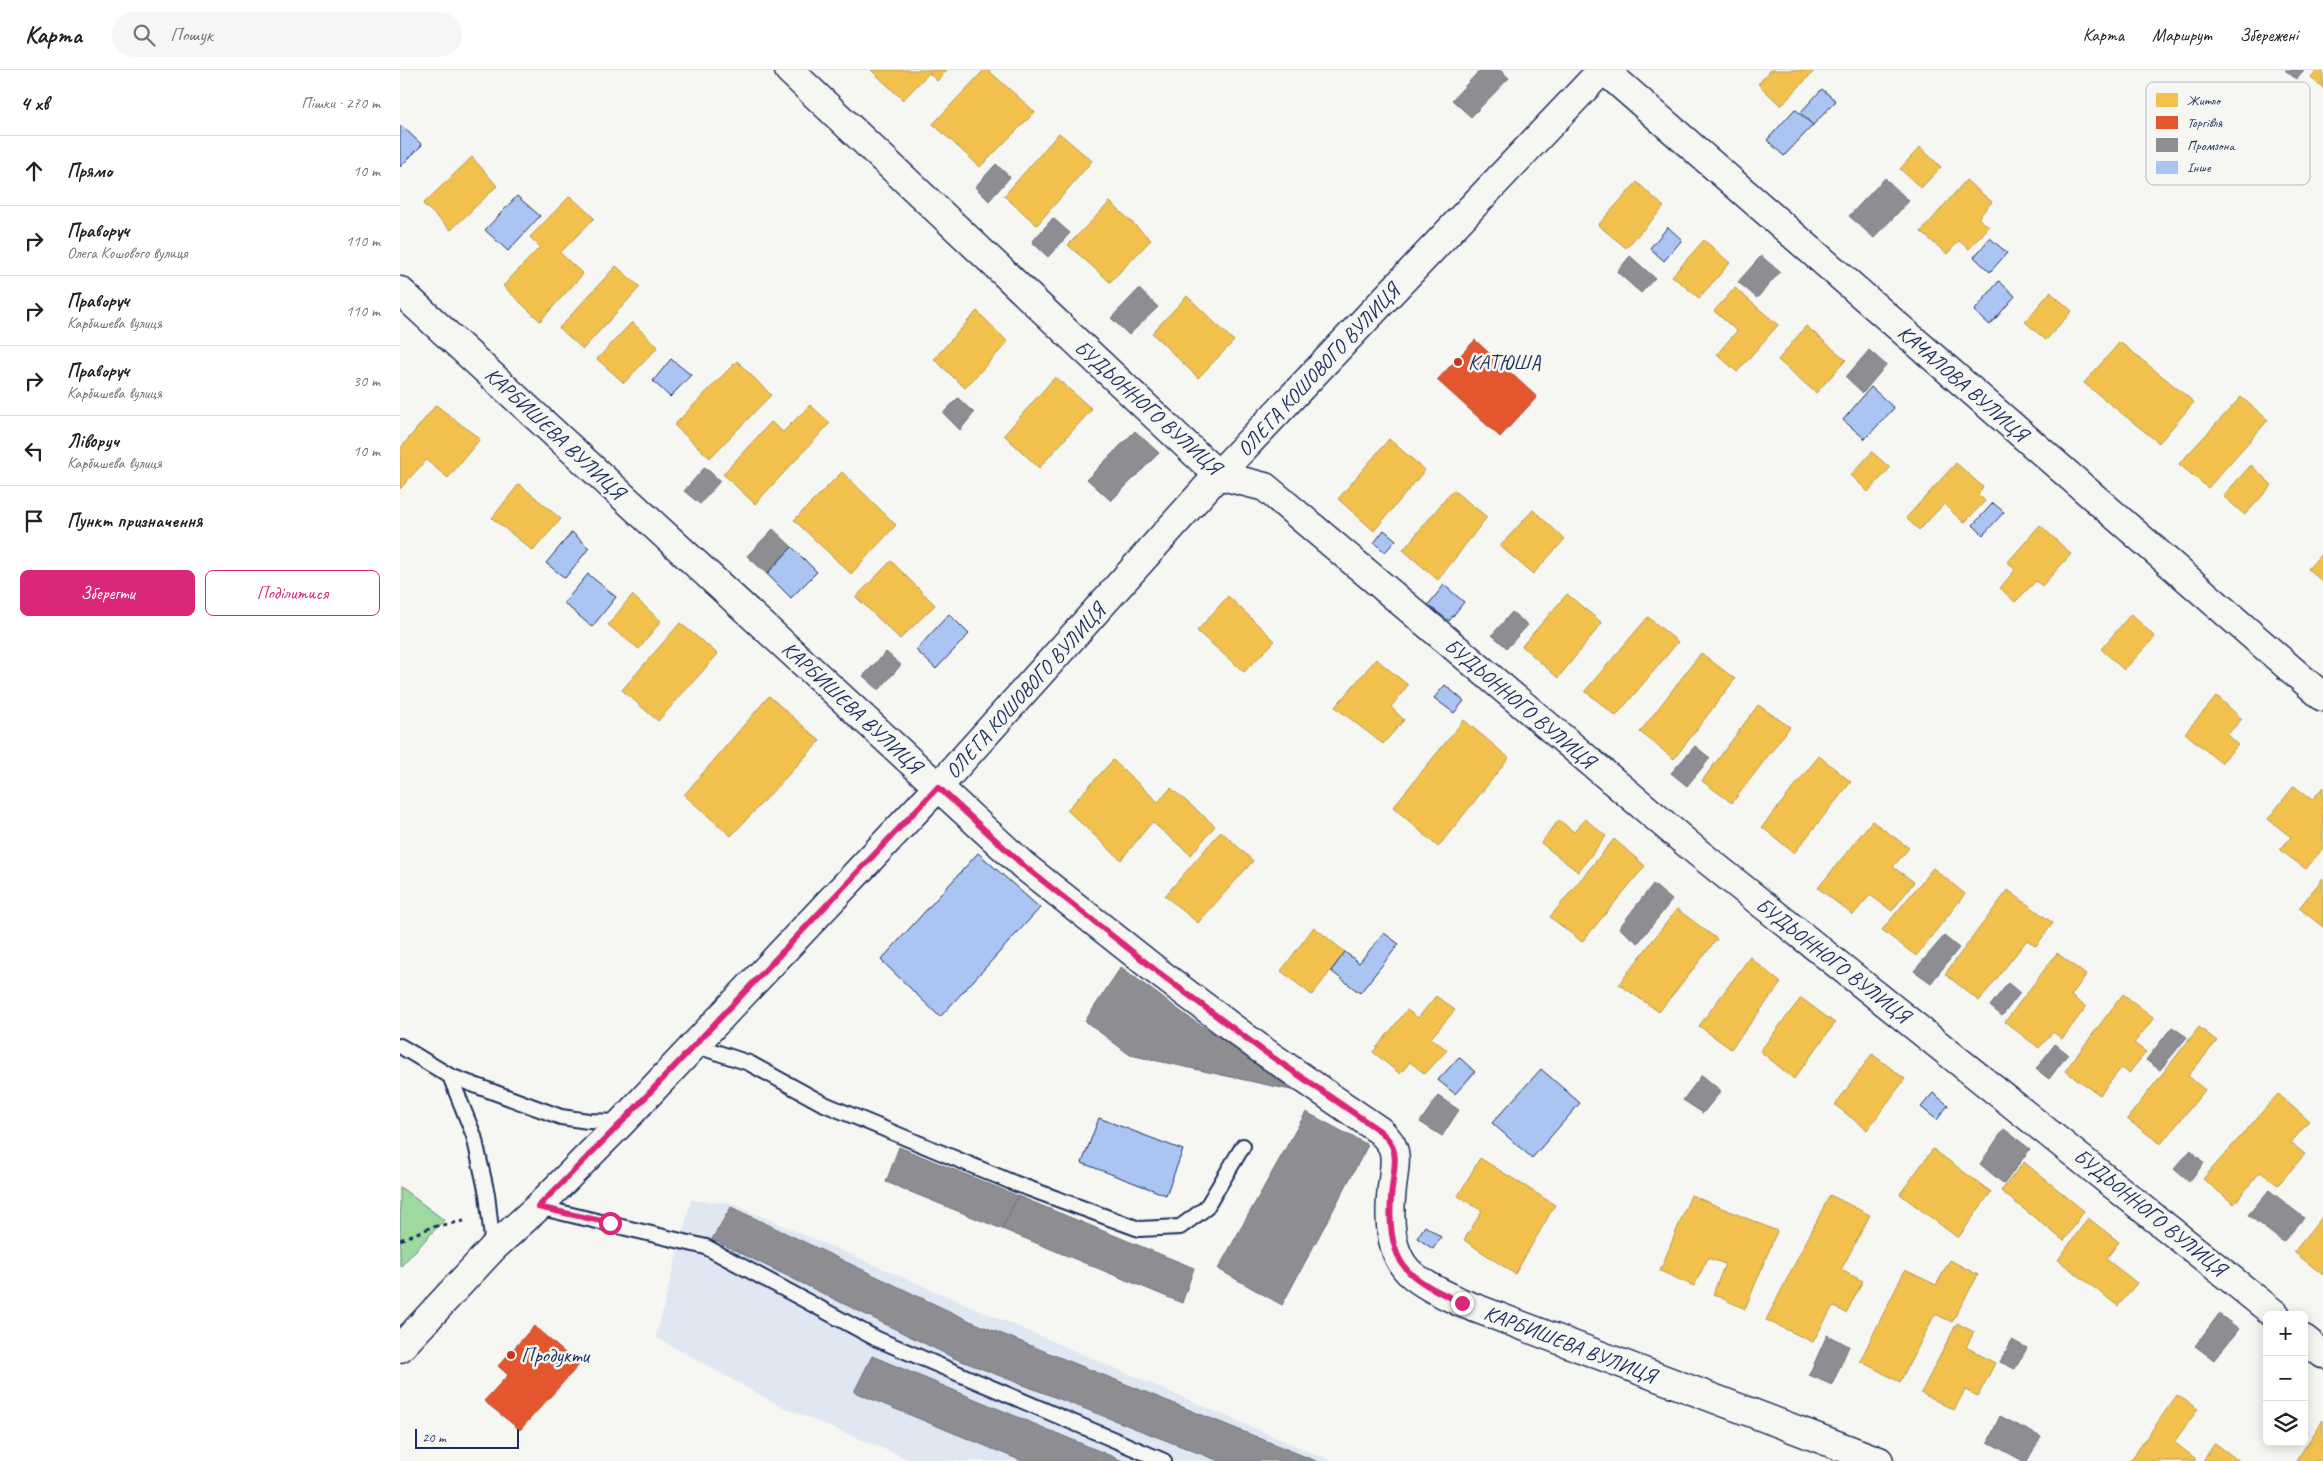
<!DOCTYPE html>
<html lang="uk">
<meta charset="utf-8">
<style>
:root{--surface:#fff;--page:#f6f6f6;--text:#202124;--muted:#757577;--line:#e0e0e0;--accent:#db2777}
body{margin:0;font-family:Caveat,sans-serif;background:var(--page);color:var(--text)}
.controls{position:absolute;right:15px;bottom:15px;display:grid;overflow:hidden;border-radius:8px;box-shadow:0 2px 12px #0003}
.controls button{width:45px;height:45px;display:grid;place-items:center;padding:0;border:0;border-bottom:1px solid var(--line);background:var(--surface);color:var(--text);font:25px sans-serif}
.scale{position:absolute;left:15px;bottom:12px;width:104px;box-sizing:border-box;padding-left:5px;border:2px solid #1b2f5e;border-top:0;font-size:14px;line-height:18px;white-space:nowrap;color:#1b2f5e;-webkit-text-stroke:4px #f6f6f2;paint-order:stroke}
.stop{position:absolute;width:15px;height:15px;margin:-11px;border:4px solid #db2777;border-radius:50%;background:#fff}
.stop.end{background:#db2777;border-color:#fff;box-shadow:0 1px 5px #0008}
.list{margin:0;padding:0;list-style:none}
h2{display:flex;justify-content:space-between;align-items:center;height:65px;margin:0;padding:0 20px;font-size:21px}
h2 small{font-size:16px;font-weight:400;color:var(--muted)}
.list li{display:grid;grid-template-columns:32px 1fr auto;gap:15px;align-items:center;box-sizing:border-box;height:70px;padding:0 20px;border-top:1px solid var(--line)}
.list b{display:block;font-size:19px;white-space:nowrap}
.list p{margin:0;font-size:16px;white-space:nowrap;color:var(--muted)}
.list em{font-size:16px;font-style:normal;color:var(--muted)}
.actions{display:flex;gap:10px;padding:15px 20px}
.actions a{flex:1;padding:11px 0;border:1px solid var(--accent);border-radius:8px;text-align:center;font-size:18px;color:var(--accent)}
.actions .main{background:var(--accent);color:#fff}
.icon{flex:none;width:28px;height:28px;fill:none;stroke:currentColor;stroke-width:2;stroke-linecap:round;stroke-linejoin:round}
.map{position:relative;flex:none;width:1923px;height:1391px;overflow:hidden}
header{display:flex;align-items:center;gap:30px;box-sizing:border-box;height:70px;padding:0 25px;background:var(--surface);border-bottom:1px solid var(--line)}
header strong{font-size:24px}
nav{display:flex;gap:28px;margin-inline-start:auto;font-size:18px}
.search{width:350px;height:45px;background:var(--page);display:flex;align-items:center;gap:12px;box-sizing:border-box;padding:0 18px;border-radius:28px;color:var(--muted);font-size:19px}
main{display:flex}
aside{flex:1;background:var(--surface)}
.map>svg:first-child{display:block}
.built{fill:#dfe7f2}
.green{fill:#9ed9a0;stroke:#5c847f}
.homes{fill:#f2c14e;stroke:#b29553}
.shops{fill:#e4572e;stroke:#a84b3c}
.industry{fill:#8d8d92;stroke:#6b7182}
.building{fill:#aac5f1;stroke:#1b2f5e}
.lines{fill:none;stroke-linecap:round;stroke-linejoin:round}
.service-casing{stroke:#1b2f5e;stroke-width:18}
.minor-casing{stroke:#1b2f5e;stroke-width:31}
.path{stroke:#1b2f5e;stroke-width:3;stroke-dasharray:5 4;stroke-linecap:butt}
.service{stroke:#f6f6f2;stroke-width:14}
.minor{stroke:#f6f6f2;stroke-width:28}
.route{stroke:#db2777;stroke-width:6}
.poi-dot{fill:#c8321e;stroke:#f6f6f2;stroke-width:2}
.labels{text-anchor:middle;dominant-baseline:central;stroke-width:5;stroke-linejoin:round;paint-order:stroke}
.poi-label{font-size:21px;fill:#1b2f5e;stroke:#f6f6f2;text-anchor:start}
.street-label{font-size:21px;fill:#1b2f5e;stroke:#f6f6f2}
.key{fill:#f6f6f2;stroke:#b4bac6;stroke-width:1}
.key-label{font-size:14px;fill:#1b2f5e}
</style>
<header>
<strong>Карта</strong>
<div class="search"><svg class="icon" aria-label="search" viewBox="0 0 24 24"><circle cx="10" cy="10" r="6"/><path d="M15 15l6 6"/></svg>Пошук</div>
<nav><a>Карта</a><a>Маршрут</a><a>Збережені</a></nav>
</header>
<main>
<aside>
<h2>4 хв<small>Пішки · 270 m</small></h2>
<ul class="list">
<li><svg class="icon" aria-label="ahead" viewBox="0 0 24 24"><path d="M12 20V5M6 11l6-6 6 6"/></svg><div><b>Прямо</b></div><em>10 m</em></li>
<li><svg class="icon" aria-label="right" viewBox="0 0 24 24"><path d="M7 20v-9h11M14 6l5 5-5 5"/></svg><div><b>Праворуч</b><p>Олега Кошового вулиця</p></div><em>110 m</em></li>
<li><svg class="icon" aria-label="right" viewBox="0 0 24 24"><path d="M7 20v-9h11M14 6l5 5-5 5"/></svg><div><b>Праворуч</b><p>Карбишева вулиця</p></div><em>110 m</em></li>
<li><svg class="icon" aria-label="right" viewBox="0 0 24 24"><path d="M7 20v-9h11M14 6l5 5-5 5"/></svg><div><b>Праворуч</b><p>Карбишева вулиця</p></div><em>30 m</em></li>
<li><svg class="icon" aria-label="left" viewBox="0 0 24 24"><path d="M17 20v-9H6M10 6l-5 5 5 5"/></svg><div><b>Ліворуч</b><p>Карбишева вулиця</p></div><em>10 m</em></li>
<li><svg class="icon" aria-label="arrive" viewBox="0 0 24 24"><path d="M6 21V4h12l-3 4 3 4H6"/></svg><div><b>Пункт призначення</b></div></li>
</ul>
<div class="actions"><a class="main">Зберегти</a><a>Поділитися</a></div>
</aside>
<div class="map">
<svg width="1923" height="1391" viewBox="0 0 1923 1391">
<rect width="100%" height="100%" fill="#f6f6f2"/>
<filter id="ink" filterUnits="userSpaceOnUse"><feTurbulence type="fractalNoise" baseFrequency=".02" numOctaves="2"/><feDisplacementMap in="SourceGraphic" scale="10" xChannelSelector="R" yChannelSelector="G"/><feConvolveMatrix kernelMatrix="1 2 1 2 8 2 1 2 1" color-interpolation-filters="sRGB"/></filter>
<g filter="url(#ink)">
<path class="built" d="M291 1130 330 1133 931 1391H513L378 1335 256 1267Z"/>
<path class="green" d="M0 1117 44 1150 0 1197Z"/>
<g class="homes">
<path d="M471 0H547L537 11 529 3 503 30Z"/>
<path d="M584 0H588L635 42 580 97 533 54Z"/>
<path d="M1371 0H1415L1381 36 1358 14Z"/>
<path d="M1917 0H1923V18L1911 7Z"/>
<path d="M659 63 692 91 637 155 604 126Z"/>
<path d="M1520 77 1541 97 1521 118 1500 99Z"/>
<path d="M72 87 97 116 51 160 23 134Z"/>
<path d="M1566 110 1592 132 1578 148 1589 157 1569 179 1559 171 1547 184 1521 162Z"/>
<path d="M1237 112 1264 137 1226 178 1198 155Z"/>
<path d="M170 126 194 148 160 183 183 204 140 251 103 216 140 177 130 167Z"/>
<path d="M710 132 751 170 710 212 668 175Z"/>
<path d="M1304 170 1330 193 1299 228 1272 206Z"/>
<path d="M216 196 240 217 183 279 159 258Z"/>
<path d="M1335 218 1378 255 1337 302 1317 284 1337 261 1314 241Z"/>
<path d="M1650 222 1672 241 1646 270 1625 252Z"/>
<path d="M787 226 834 271 798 308 752 263Z"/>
<path d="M577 241 608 272 565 318 534 289Z"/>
<path d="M232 252 258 277 224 313 197 289Z"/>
<path d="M1406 256 1446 290 1416 323 1378 290Z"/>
<path d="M1720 272 1794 332 1759 373 1684 313Z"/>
<path d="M337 291 371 325 310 388 274 355Z"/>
<path d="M655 307 692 339 639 398 604 365Z"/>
<path d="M1841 327 1868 350 1808 418 1779 394Z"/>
<path d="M36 335 80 369 48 408 26 390 0 419V379Z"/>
<path d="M410 335 430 353 355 434 323 404 371 352 383 362Z"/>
<path d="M989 369 1025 400 974 461 938 429Z"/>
<path d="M1472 382 1490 398 1468 422 1451 405Z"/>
<path d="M1556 393 1583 417 1578 424 1585 431 1564 453 1544 434 1519 460 1506 448Z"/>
<path d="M1851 395 1872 415 1845 445 1823 426Z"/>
<path d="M442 402 496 455 451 504 394 450Z"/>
<path d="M119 414 161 449 133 481 92 448Z"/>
<path d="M1053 420 1087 447 1038 510 1003 480Z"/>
<path d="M1133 440 1165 469 1133 504 1100 476Z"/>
<path d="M1640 455 1671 484 1642 516 1636 511 1615 532 1600 518 1615 500 1608 492Z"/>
<path d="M1923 482V512L1908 499Z"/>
<path d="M491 491 535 535 500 569 456 527Z"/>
<path d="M1167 524 1202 553 1158 608 1122 576Z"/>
<path d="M232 525 261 551 239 579 208 555Z"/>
<path d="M828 526 875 571 844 602 797 561Z"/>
<path d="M1731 544 1755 567 1724 600 1701 579Z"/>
<path d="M1248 547 1278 572 1216 646 1185 621Z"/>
<path d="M280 553 318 584 258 651 222 620Z"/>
<path d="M1301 583 1335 609 1274 689 1240 662Z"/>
<path d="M976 589 1008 615 991 637 1004 650 983 674 935 637Z"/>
<path d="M369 626 420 671 331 766 284 725Z"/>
<path d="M1817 626 1842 649 1827 665 1838 675 1821 693 1785 663Z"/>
<path d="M1358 635 1390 657 1332 733 1302 711Z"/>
<path d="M1064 650 1109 688 1038 777 993 737Z"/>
<path d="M1419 686 1451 712 1394 783 1362 757Z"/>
<path d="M713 690 758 732 771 718 815 756 791 785 752 752 721 790 667 740Z"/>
<path d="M1894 716 1912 730 1923 717V778L1906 799 1880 780 1891 767 1868 749Z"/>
<path d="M1185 749 1206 766 1178 802 1141 773 1159 750 1174 762Z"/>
<path d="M1472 751 1509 778 1493 797 1514 812 1492 841 1470 825 1453 845 1418 818Z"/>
<path d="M821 761 853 791 798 853 765 826Z"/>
<path d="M1214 769 1245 796 1182 872 1150 847Z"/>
<path d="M1533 798 1565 824 1516 886 1482 860Z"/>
<path d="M1923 808V857L1899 838Z"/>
<path d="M1608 820 1653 853 1636 876 1627 870 1579 931 1545 904Z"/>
<path d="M1277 839 1317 869 1259 942 1219 914Z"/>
<path d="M914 857 945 882 912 925 881 901Z"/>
<path d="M1657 883 1686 905 1671 926 1686 937 1662 969 1653 962 1639 978 1605 952Z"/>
<path d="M1350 887 1381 913 1331 979 1299 956Z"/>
<path d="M1723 924 1754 948 1734 973 1746 982 1729 1003 1721 998 1700 1025 1665 1001Z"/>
<path d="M1036 926 1055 940 1031 968 1047 980 1025 1004 1010 992 1000 1004 973 982 1007 940 1018 948Z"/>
<path d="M1401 928 1435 953 1394 1009 1360 981Z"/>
<path d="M1799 957 1817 971 1788 1006 1805 1020 1761 1074 1727 1049Z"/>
<path d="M1472 984 1505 1009 1467 1060 1435 1035Z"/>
<path d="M1878 1024 1909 1051 1891 1073 1905 1084 1878 1115 1860 1102 1834 1134 1803 1109Z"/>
<path d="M1533 1079 1591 1122 1558 1168 1500 1124Z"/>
<path d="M1080 1088 1155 1135 1115 1204 1064 1170 1082 1141 1058 1126Z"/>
<path d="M1624 1092 1684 1141 1664 1171 1601 1121Z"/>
<path d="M1291 1125 1377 1161 1345 1239 1313 1224 1325 1194 1308 1188 1294 1216 1260 1201Z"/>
<path d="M1430 1125 1470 1145 1441 1200 1463 1211 1446 1243 1433 1236 1413 1272 1366 1250Z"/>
<path d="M1923 1146V1205L1894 1182Z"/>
<path d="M1688 1148 1719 1172 1706 1189 1737 1213 1718 1236 1658 1190Z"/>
<path d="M1550 1190 1578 1205 1552 1252 1535 1244 1500 1312 1460 1291 1505 1200 1536 1215Z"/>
<path d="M1557 1253 1574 1262 1566 1277 1595 1293 1578 1326 1565 1320 1554 1340 1521 1323Z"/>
<path d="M1777 1325 1798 1339 1774 1372 1796 1389 1794 1391H1730Z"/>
<path d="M1923 1350V1391H1896Z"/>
<path d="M1815 1373 1839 1391H1803Z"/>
</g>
<g class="shops">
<path d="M1075 270 1137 327 1100 367 1037 310Z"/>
<path d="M134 1256 179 1295 120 1360 84 1331 108 1305 98 1296Z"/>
</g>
<g class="industry">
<path d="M1080 0H1100L1109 8 1071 47 1052 30Z"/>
<path d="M1885 0H1904L1896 9Z"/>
<path d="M596 94 610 107 589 131 575 117Z"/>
<path d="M1485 108 1509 131 1474 168 1449 146Z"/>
<path d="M653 148 670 163 648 187 632 172Z"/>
<path d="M1230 186 1255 208 1241 223 1217 202Z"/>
<path d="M1361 186 1380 202 1357 228 1338 212Z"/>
<path d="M739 219 758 237 729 265 711 248Z"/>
<path d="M1469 280 1486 295 1463 323 1446 307Z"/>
<path d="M558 328 574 343 560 360 543 343Z"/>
<path d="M735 361 759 383 711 431 687 409Z"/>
<path d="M305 397 320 411 300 434 284 421Z"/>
<path d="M373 459 392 477 367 504 347 486Z"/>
<path d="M1112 542 1128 555 1107 578 1092 565Z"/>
<path d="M486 582 501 595 479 620 463 606Z"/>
<path d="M1295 676 1310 688 1287 716 1271 703Z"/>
<path d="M1253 814 1272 830 1238 873 1219 858Z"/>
<path d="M1544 866 1559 878 1531 913 1514 901Z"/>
<path d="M721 897 791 949 909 1024 730 985 685 951Z"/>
<path d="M1608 913 1620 923 1602 946 1590 936Z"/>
<path d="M1772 957 1787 967 1760 1000 1746 990Z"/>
<path d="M1655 974 1668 984 1649 1009 1636 999Z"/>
<path d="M1302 1005 1321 1021 1303 1043 1283 1030Z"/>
<path d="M1038 1026 1059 1040 1042 1066 1020 1052Z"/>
<path d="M906 1042 968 1075 882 1235 818 1199Z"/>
<path d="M1604 1059 1630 1079 1604 1114 1580 1094Z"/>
<path d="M499 1077 618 1126 602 1159 486 1112Z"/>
<path d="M1791 1080 1804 1093 1789 1112 1774 1099Z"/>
<path d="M1869 1120 1904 1148 1883 1172 1848 1145Z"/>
<path d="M618 1126 794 1198 782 1233 602 1159Z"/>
<path d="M331 1137 570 1251 916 1391H819L554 1288 312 1169Z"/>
<path d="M1819 1244 1839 1259 1814 1290 1795 1276Z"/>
<path d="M1427 1265 1449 1276 1432 1315 1409 1305Z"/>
<path d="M1612 1270 1627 1278 1615 1299 1600 1292Z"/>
<path d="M472 1286 723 1391H622L454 1322Z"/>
<path d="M1600 1346 1641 1367 1627 1391H1623L1588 1372Z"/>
</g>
<g class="building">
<path d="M1422 19 1436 31 1413 55 1400 43Z"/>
<path d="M1395 39 1413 55 1384 86 1367 70Z"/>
<path d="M1 55 22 75 0 97V56Z"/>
<path d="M117 126 140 146 108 181 85 160Z"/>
<path d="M1268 157 1282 170 1264 191 1250 178Z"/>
<path d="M1590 168 1607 183 1590 202 1574 187Z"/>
<path d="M1599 211 1615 226 1590 255 1574 241Z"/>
<path d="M271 289 291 305 270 327 253 311Z"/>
<path d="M1471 317 1494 338 1465 369 1443 350Z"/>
<path d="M1593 433 1604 442 1583 465 1573 455Z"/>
<path d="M984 460 996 470 985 482 974 473Z"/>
<path d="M172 462 189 478 165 508 146 493Z"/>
<path d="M392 477 417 502 391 528 367 504Z"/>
<path d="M188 504 216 527 192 557 164 533Z"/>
<path d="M1044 515 1064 532 1049 551 1028 535Z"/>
<path d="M549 544 569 564 536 599 516 580Z"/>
<path d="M1045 615 1064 631 1054 643 1034 628Z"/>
<path d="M578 783 640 838 540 947 481 890Z"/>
<path d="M984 863 999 874 960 923 931 901 945 882 959 893Z"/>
<path d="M1059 987 1075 1002 1055 1024 1038 1010Z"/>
<path d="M1141 999 1180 1033 1132 1088 1092 1053Z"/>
<path d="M1533 1023 1548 1035 1537 1050 1521 1037Z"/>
<path d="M699 1048 783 1080 766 1125 682 1093Z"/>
<path d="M1025 1156 1041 1167 1033 1179 1017 1168Z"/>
</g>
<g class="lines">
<g class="service-casing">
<g id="service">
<path d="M294 975 349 993 422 1033 614 1113 739 1159 780 1157 806 1138 843 1076"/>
<path d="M0 976 50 1006 74 1066 87 1124 93 1178"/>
<path d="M50 1006 161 1047 188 1051 221 1052"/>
<path d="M138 1137 306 1177 477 1269 764 1391"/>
</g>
</g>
<g class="minor-casing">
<g id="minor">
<path d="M389 0 818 405 865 417 1296 781 1876 1245"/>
<path d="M1204 0 1923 627"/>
<path d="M0 221 624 796 758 902 862 980 980 1061C984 1065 989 1070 992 1076 997 1086 994 1099 993 1110 989 1138 987 1180 1009 1202 1024 1216 1044 1224 1062 1233L1479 1391"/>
<path d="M1904 1269 1923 1284"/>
<path d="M0 1278 93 1178 138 1137 222 1052 538 717 818 405 1202 0"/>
</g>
</g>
<path class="path" d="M0 1170 32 1157 64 1151"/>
<use href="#service" class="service"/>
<use href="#minor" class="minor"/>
</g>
</g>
<g class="lines" filter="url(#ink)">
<path class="route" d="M210 1153 138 1137 222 1052 538 717 624 796 758 902 862 980 980 1061C984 1065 990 1070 992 1076 997 1086 994 1099 993 1110 989 1138 987 1180 1009 1202 1024 1216 1044 1224 1062 1233"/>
</g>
<g class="poi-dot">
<circle cx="1058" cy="292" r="5"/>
<circle cx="111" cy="1285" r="5"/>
</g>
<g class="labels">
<g class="poi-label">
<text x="1068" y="292">КАТЮША</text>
<text x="121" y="1285">Продукти</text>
</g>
<g class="street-label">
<text transform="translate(918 300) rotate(-47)">ОЛЕГА КОШОВОГО ВУЛИЦЯ</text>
<text transform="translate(1563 313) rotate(41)">КАЧАЛОВА ВУЛИЦЯ</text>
<text transform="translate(748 337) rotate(42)">БУДЬОННОГО ВУЛИЦЯ</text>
<text transform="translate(155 363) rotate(43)">КАРБИШЕВА ВУЛИЦЯ</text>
<text transform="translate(625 621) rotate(-48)">ОЛЕГА КОШОВОГО ВУЛИЦЯ</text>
<text transform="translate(1120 633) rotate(40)">БУДЬОННОГО ВУЛИЦЯ</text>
<text transform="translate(452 637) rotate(43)">КАРБИШЕВА ВУЛИЦЯ</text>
<text transform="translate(1433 890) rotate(38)">БУДЬОННОГО ВУЛИЦЯ</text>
<text transform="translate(1750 1142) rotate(39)">БУДЬОННОГО ВУЛИЦЯ</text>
<text transform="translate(1170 1274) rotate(21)">КАРБИШЕВА ВУЛИЦЯ</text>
</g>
</g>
<rect x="1746" y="12" width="164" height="103" rx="8" class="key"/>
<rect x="1756" y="23" width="22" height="14" fill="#f2c14e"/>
<rect x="1756" y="46" width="22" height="13" fill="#e4572e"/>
<rect x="1756" y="68" width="22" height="14" fill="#8d8d92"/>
<rect x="1756" y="91" width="22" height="13" fill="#aac5f1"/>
<g class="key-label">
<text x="1787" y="35">Житло</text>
<text x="1787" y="57">Торгівля</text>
<text x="1787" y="80">Промзона</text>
<text x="1787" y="102">Інше</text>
</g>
</svg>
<div class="controls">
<button>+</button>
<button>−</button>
<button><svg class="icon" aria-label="layers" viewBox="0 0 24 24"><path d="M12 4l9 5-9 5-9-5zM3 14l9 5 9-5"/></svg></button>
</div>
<div class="scale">20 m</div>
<div class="stop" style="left:210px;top:1153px"></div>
<div class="stop end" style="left:1062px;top:1233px"></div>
</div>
</main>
